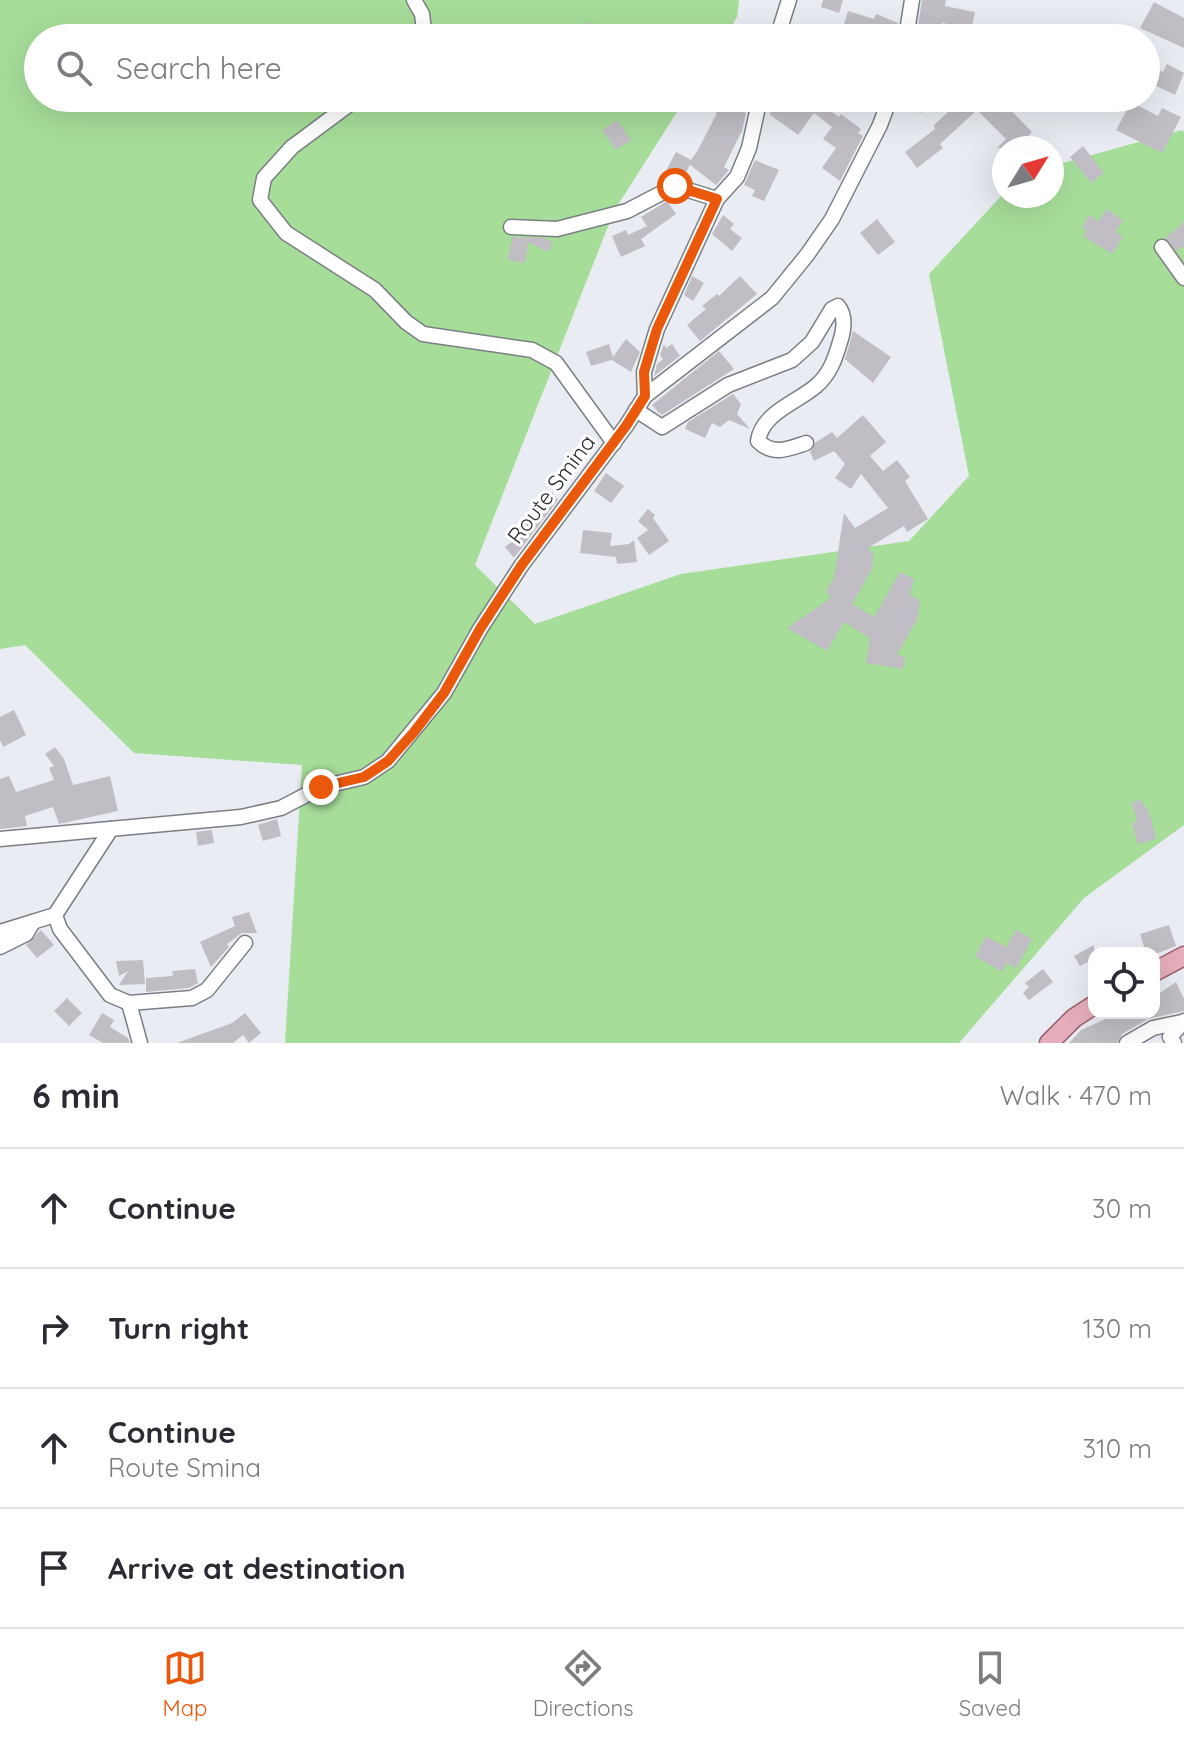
<!DOCTYPE html>
<meta charset="utf-8">
<style>
:root{--surface:#fff;--page:#f7f7f7;--text:#2b2b33;--muted:#7c7c81;--line:#e1e1e2;--accent:#ea580c}
body{margin:0;font-family:Quicksand,sans-serif;background:var(--page);color:var(--text)}
.controls{position:absolute;right:24px;bottom:24px;display:grid;overflow:hidden;border-radius:16px;box-shadow:0 8px 32px #0002}
.controls button{width:72px;height:72px;display:grid;place-items:center;padding:0;border:0;border-bottom:2px solid var(--line);background:var(--surface);color:var(--text);font:40px sans-serif}
.compass{position:absolute;left:992px;top:136px;width:72px;height:72px;border-radius:50%;background:var(--surface);box-shadow:0 8px 32px #0002;rotate:53deg}
.stop{position:absolute;width:24px;height:24px;margin:-18px;border:6px solid #ea580c;border-radius:50%;background:#fff}
.stop.end{background:#ea580c;border-color:#fff;box-shadow:0 2px 8px #0008}
.list{margin:0;padding:0;list-style:none}
h2{display:flex;justify-content:space-between;align-items:center;height:104px;margin:0;padding:0 32px;font-size:34px}
h2 small{font-size:26px;font-weight:400;color:var(--muted)}
.list li{display:grid;grid-template-columns:52px 1fr auto;gap:24px;align-items:center;box-sizing:border-box;height:120px;padding:0 32px;border-top:2px solid var(--line)}
.list b{display:block;font-size:30px;white-space:nowrap}
.list p{margin:0;font-size:26px;white-space:nowrap;color:var(--muted)}
.list em{font-size:26px;font-style:normal;color:var(--muted)}
.icon{flex:none;width:44px;height:44px;fill:none;stroke:currentColor;stroke-width:2;stroke-linecap:round;stroke-linejoin:round}
.map{position:relative;flex:none;width:1184px;height:1043px;overflow:hidden}
.search{position:absolute;background:var(--surface);box-shadow:0 8px 32px #0002;left:24px;right:24px;top:24px;height:88px;display:flex;align-items:center;gap:20px;box-sizing:border-box;padding:0 28px;border-radius:44px;color:var(--muted);font-size:30px}
.sheet{height:584px;background:var(--surface)}
nav{display:flex;justify-content:space-around;align-items:center;box-sizing:border-box;height:112px;border-top:2px solid var(--line);background:var(--surface);font-size:22px;color:var(--muted)}
nav a{display:grid;justify-items:center;gap:4px}
nav .on{color:var(--accent)}
.map>svg:first-child{display:block}
.green{fill:#a6dd99}
.building{fill:#c0bec4}
.lines{fill:none;stroke-linecap:round;stroke-linejoin:round}
.minor-casing{stroke:#7b7f84;stroke-width:17}
.major-casing{stroke:#9a5e6d;stroke-width:21}
.minor{stroke:#fff;stroke-width:14}
.major{stroke:#e6aebb;stroke-width:18}
.route{stroke:#ea580c;stroke-width:10}
.labels{text-anchor:middle;dominant-baseline:central;stroke-width:6;stroke-linejoin:round;paint-order:stroke}
.street-label{font-size:22px;fill:#2c2d30;stroke:#fff}
</style>
<div class="map">
<svg width="1184" height="1043" viewBox="0 0 1184 1043">
<rect width="100%" height="100%" fill="#e9edf3"/>
<path class="green" d="M0 0H739L737 17 724 38H38V98H686L614 211 475 565 535 624 681 574 909 541 969 476 929 274 1004 193V196H1052V166L1182 130 1184 132V825L1084 898 959 1043H285L302 765 134 753 25 645 0 649Z"/>
<g class="building">
<path d="M823 0H843L839 13 821 7Z"/>
<path d="M922 0H946L945 6 975 12 972 28 942 23 939 38H916Z"/>
<path d="M1154 2 1184 18V48L1140 28Z"/>
<path d="M848 11 874 19 876 14 898 23 895 38H840Z"/>
<path d="M586 23 624 27 623 38 584 37Z"/>
<path d="M1167 64 1184 73 1175 95 1148 82 1155 68 1163 72Z"/>
<path d="M710 98H717L746 113 742 131 724 167 729 170 716 185 690 165 683 178 667 169 676 152 691 160 698 150 717 113 705 107Z"/>
<path d="M781 98H813L839 117 841 114 861 129 858 133 863 136 840 181 822 168 836 148 823 139 832 127 814 113 798 135 769 114Z"/>
<path d="M900 98H926L921 113 898 106Z"/>
<path d="M963 98H999L1032 132 1016 148H997L1006 139 977 110 940 144 943 148 917 168 905 152 935 129 934 125Z"/>
<path d="M1131 102 1158 116 1162 108 1181 117 1162 153 1116 130Z"/>
<path d="M617 120 631 140 616 150 602 130Z"/>
<path d="M1083 146 1104 173 1091 183 1070 157Z"/>
<path d="M755 160 779 170 764 201 752 196 755 190 744 185Z"/>
<path d="M667 201 676 214 641 239 645 246 621 257 612 236 626 230 628 235 647 226 641 217Z"/>
<path d="M1107 209 1123 220 1115 232 1123 237 1112 254 1083 236 1087 230 1082 227 1089 215 1098 221Z"/>
<path d="M723 215 734 224 730 229 742 238 732 251 712 234Z"/>
<path d="M877 219 895 242 878 255 860 233Z"/>
<path d="M1184 222V246L1177 251 1165 238Z"/>
<path d="M512 237 545 238 553 242 548 252 528 242 525 263 508 260Z"/>
<path d="M692 276 704 283 693 301 684 295Z"/>
<path d="M740 276 757 294 700 341 687 325 706 309 702 306 717 294 719 296Z"/>
<path d="M853 331 891 357 873 383 845 359Z"/>
<path d="M626 339 640 352 631 372 612 360 591 366 586 352 609 344 613 357Z"/>
<path d="M664 344 666 348 672 344 680 356 654 376 657 364 663 359 660 355Z"/>
<path d="M719 351 734 369 662 415 658 412 652 405Z"/>
<path d="M733 394 741 404 737 414 750 429 729 420 720 427 712 423 705 438 685 429 688 422Z"/>
<path d="M863 415 886 442 870 456 883 471 897 460 910 477 905 481 928 519 907 532 904 526 868 548 874 556 872 569 852 604 874 617 900 572 914 579 910 595 920 601 917 620 897 654 905 658 903 669 866 663 870 638 844 622 827 651 787 628 831 598 826 591 834 578 844 513 855 528 888 508 861 474 851 489 835 478 845 464 834 451 814 461 810 452 816 442 832 432 837 438Z"/>
<path d="M606 473 624 486 611 503 594 491Z"/>
<path d="M552 492 558 500 514 558 505 547 529 528 522 520Z"/>
<path d="M648 509 655 515 653 518 669 541 649 555 637 538 648 530 638 521Z"/>
<path d="M583 530 612 533 610 546 629 544 634 540 637 562 617 564 616 557 580 553Z"/>
<path d="M14 710 26 735 3 747 0 740V717Z"/>
<path d="M55 747 64 759 73 785 110 776 118 811 59 824 53 807 25 816 27 826 0 829V779L9 776 16 792 54 780 49 768 54 766 45 754Z"/>
<path d="M1140 800 1149 812 1156 839 1138 844 1132 823 1137 821 1132 802Z"/>
<path d="M277 819 281 836 263 841 258 825Z"/>
<path d="M212 830 214 843 198 846 196 832Z"/>
<path d="M249 912 257 933H242L227 944 229 947 211 967 200 942 235 926 232 917Z"/>
<path d="M1169 925 1176 946 1158 953H1146L1140 934Z"/>
<path d="M41 930 54 945 37 958 26 945Z"/>
<path d="M1016 930 1032 939 1016 968 1007 963 1002 972 975 956 986 936 1006 947Z"/>
<path d="M1094 945V973L1087 962 1080 966 1074 956Z"/>
<path d="M143 960 145 984 119 985 128 971 119 976 116 961Z"/>
<path d="M195 969 198 983 189 988 146 992V978L173 976 172 971Z"/>
<path d="M1043 969 1053 982 1029 1000 1023 993 1029 987 1025 983Z"/>
<path d="M1176 982 1184 999V1011L1148 1019 1122 1034 1117 1043H1069L1081 1030 1119 1013H1154V997Z"/>
<path d="M67 998 82 1013 69 1026 54 1011Z"/>
<path d="M102 1013 114 1020 110 1027 128 1038 130 1043H103L89 1035Z"/>
<path d="M245 1013 261 1033 249 1043 243 1035 233 1043H177L232 1023Z"/>
</g>
<g class="lines">
<g class="minor-casing">
<g id="minor">
<path d="M414 0 422 14 425 38"/>
<path d="M777 38 789 0"/>
<path d="M906 38 912 0"/>
<path d="M358 98 292 147 264 178 260 200 286 233 375 290 406 322 423 334 532 350 556 363 614 443"/>
<path d="M511 227 557 229 627 211 675 186 717 199"/>
<path d="M1162 247 1184 278"/>
<path d="M645 396 644 372 657 329 717 199 737 177 749 148 760 98"/>
<path d="M636 410 662 427 728 385 792 360 812 342 832 309 838 306C846 316 844 330 840 342 835 359 830 374 816 386 796 403 762 413 758 441 773 456 788 449 806 443"/>
<path d="M111 829 55 915 60 929 110 995 129 1003 192 998 207 990 245 943"/>
<path d="M0 839 241 817 281 808 321 787 364 777 388 761 444 693 480 629 521 566 626 426 645 396 772 298 807 255 832 219 880 125 890 98"/>
<path d="M0 932 55 915"/>
<path d="M0 947 26 934 33 922"/>
<path d="M129 1003 140 1043"/>
<path d="M1127 1043 1153 1028 1182 1022"/>
<path d="M1174 1043 1170 1037 1184 1021"/>
</g>
</g>
<g class="major-casing">
<g id="major">
<path d="M1154 972 1184 956"/>
<path d="M1049 1043 1074 1018 1094 1005"/>
</g>
</g>
<use href="#minor" class="minor"/>
<use href="#major" class="major"/>
</g>
<g class="lines">
<path class="route" d="M321 787 364 777 388 761 414 732 444 693 480 629 521 566 626 426 645 396 644 372 657 329 717 199 675 186"/>
</g>
<g class="labels">
<g class="street-label">
<text transform="translate(551 489) rotate(-53)">Route Smina</text>
</g>
</g>
</svg>
<div class="controls">
<button><svg class="icon" aria-label="locate" viewBox="0 0 24 24"><circle cx="12" cy="12" r="6"/><path d="M12 2v4M12 18v4M2 12h4M18 12h4"/></svg></button>
</div>
<svg class="compass" viewBox="-18 -18 36 36"><path d="M0-13l5 13h-10z" fill="#e53935"/><path d="M0 13l5-13h-10z" fill="#7c7c81"/></svg>
<div class="stop" style="left:675px;top:186px"></div>
<div class="stop end" style="left:321px;top:787px"></div>
<div class="search"><svg class="icon" aria-label="search" viewBox="0 0 24 24"><circle cx="10" cy="10" r="6"/><path d="M15 15l6 6"/></svg>Search here</div>
</div>
<section class="sheet">
<h2>6 min<small>Walk · 470 m</small></h2>
<ul class="list">
<li><svg class="icon" aria-label="ahead" viewBox="0 0 24 24"><path d="M12 20V5M6 11l6-6 6 6"/></svg><div><b>Continue</b></div><em>30 m</em></li>
<li><svg class="icon" aria-label="right" viewBox="0 0 24 24"><path d="M7 20v-9h11M14 6l5 5-5 5"/></svg><div><b>Turn right</b></div><em>130 m</em></li>
<li><svg class="icon" aria-label="ahead" viewBox="0 0 24 24"><path d="M12 20V5M6 11l6-6 6 6"/></svg><div><b>Continue</b><p>Route Smina</p></div><em>310 m</em></li>
<li><svg class="icon" aria-label="arrive" viewBox="0 0 24 24"><path d="M6 21V4h12l-3 4 3 4H6"/></svg><div><b>Arrive at destination</b></div></li>
</ul>
</section>
<nav>
<a class="on"><svg class="icon" aria-label="map" viewBox="0 0 24 24"><path d="M3 6l6-2 6 2 6-2v14l-6 2-6-2-6 2zM9 4v14M15 6v14"/></svg>Map</a>
<a><svg class="icon" aria-label="directions" viewBox="0 0 24 24"><path d="M12 3l9 9-9 9-9-9zM9 14v-3h6M13 9l2 2-2 2"/></svg>Directions</a>
<a><svg class="icon" aria-label="saved" viewBox="0 0 24 24"><path d="M7 4h10v16l-5-4-5 4z"/></svg>Saved</a>
</nav>
